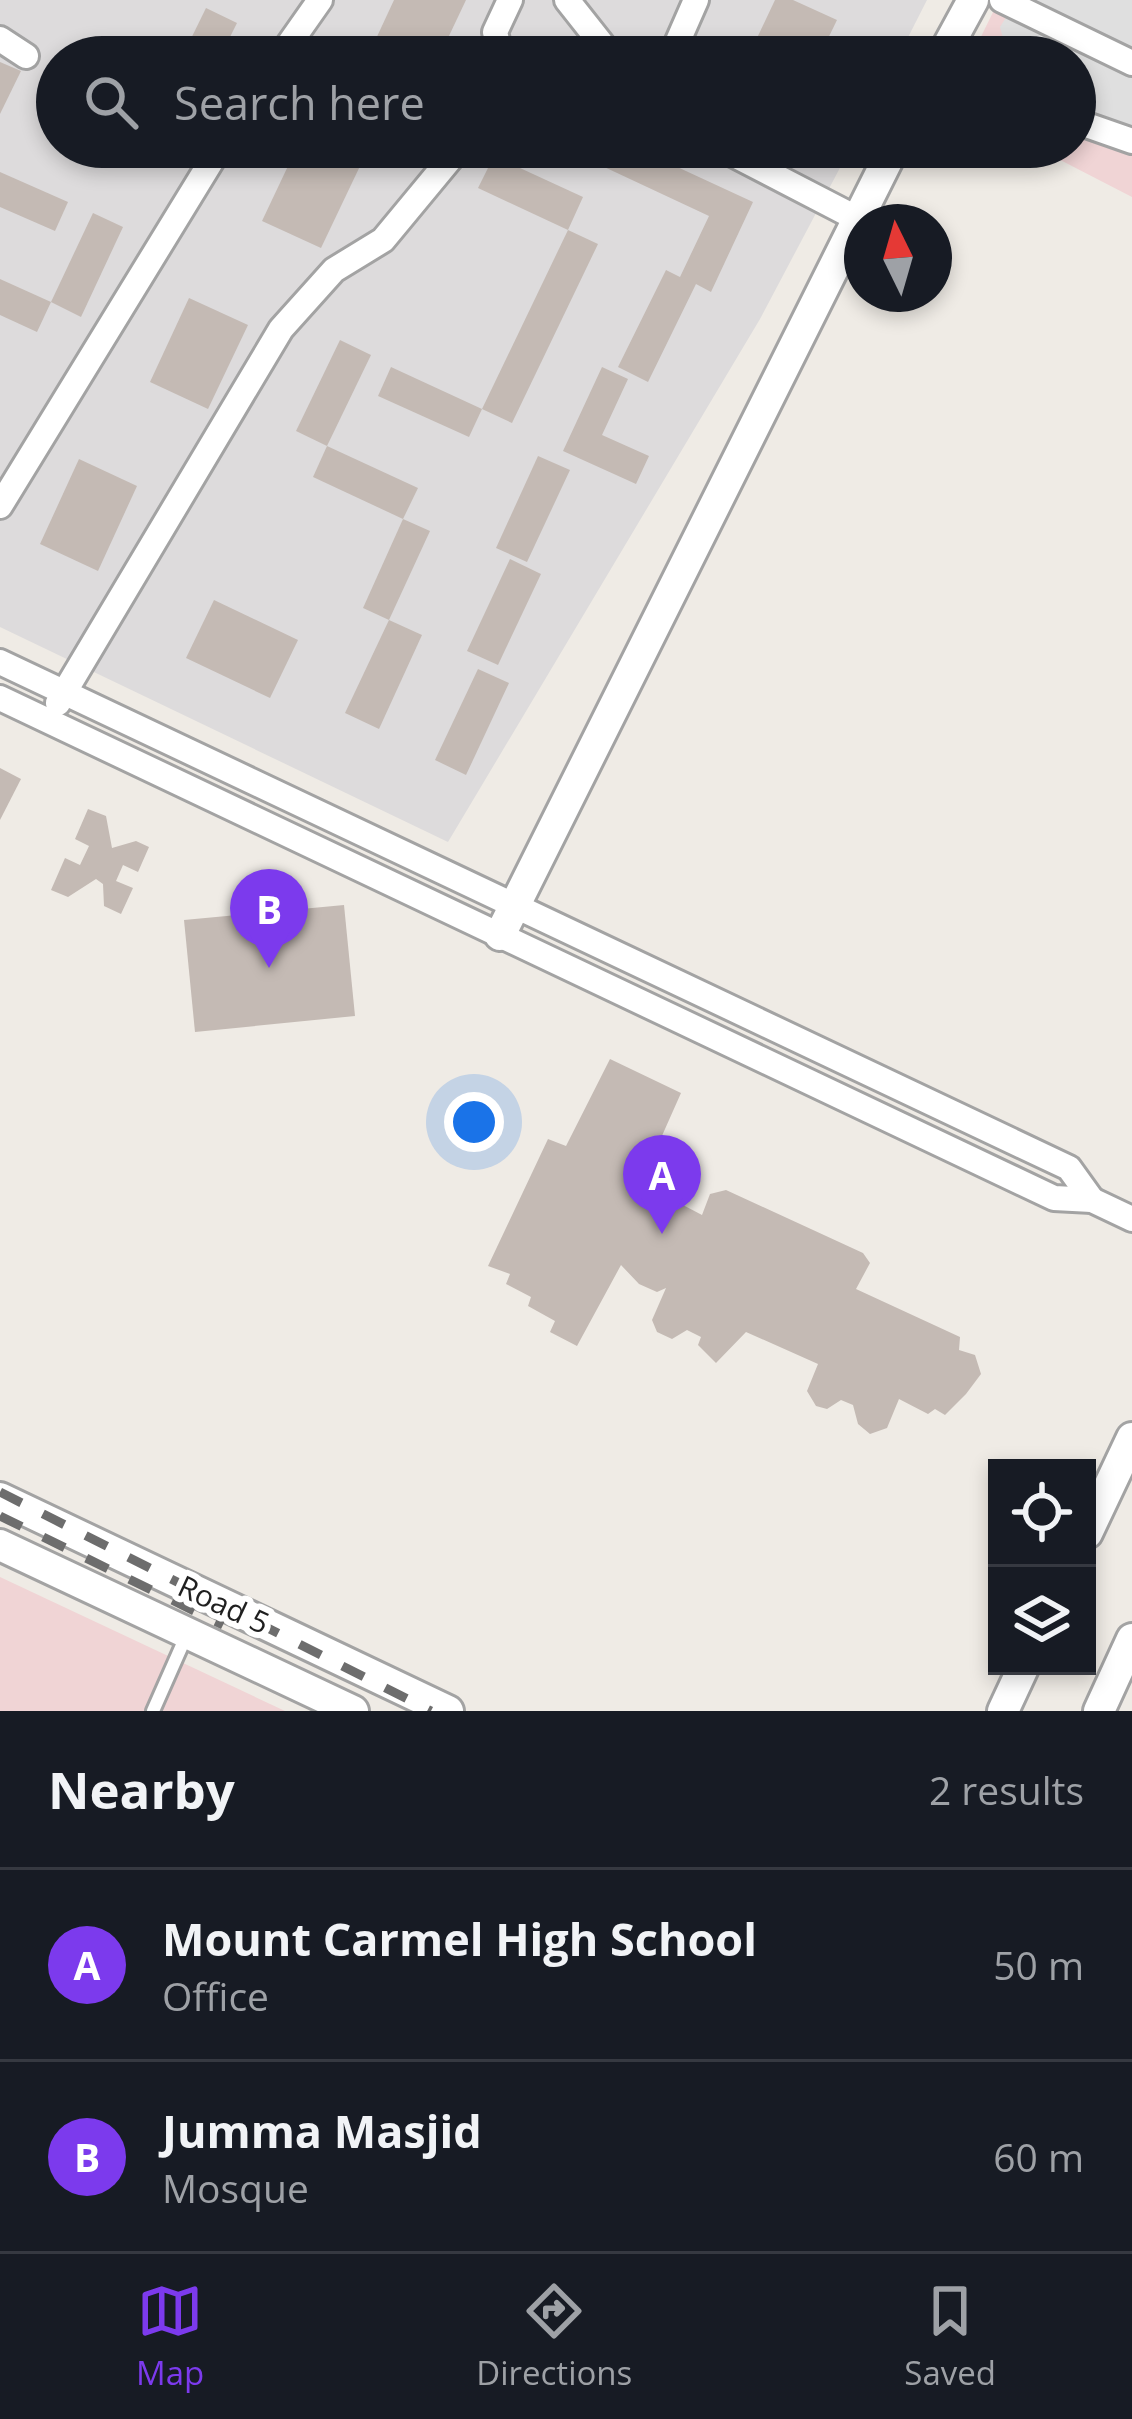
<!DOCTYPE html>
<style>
:root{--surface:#171b24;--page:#20242c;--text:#f1f3f6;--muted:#9ea1a6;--line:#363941;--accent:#7c3aed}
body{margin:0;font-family:"Open Sans",sans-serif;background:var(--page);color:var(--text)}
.controls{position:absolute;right:36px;bottom:36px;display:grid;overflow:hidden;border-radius:0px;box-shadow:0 6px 18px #0003}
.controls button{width:108px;height:108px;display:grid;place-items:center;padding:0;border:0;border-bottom:3px solid var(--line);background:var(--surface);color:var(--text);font:60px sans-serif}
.compass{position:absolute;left:844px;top:204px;width:108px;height:108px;border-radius:50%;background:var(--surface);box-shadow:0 6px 18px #0003;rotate:355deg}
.you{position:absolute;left:474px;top:1122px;width:42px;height:42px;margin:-30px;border:9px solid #fff;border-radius:50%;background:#1a73e8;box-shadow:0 0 0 18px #1a73e833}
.badge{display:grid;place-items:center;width:78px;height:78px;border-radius:50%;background:var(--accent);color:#fff;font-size:39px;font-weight:700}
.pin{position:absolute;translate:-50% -99px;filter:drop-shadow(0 3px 6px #0008)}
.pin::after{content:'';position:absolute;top:63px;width:42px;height:36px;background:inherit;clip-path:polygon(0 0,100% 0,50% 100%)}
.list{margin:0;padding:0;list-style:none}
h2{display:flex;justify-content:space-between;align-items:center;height:156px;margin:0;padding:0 48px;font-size:51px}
h2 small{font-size:39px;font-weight:400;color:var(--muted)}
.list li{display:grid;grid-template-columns:78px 1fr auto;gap:36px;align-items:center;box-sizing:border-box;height:192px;padding:0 48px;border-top:3px solid var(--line)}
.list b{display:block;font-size:45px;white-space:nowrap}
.list p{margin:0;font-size:39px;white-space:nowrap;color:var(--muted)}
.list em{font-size:39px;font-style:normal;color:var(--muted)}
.icon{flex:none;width:66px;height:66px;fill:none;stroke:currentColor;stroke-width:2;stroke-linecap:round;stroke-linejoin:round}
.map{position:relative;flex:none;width:1132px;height:1711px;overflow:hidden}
.search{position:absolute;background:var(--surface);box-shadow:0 6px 18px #0003;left:36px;right:36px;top:36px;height:132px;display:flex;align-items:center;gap:30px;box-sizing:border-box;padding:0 42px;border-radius:66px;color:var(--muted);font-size:45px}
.sheet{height:540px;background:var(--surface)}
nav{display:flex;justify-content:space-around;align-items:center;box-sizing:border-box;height:168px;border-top:3px solid var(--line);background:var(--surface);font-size:33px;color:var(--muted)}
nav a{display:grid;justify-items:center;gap:6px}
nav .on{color:var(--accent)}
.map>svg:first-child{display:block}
.residential{fill:#dddbdc}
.commercial{fill:#f0d4d5}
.parking{fill:#dfdfdf}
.building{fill:#c4bab4}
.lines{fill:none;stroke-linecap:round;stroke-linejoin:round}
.service-casing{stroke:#a3a3a3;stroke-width:18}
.minor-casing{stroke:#a3a3a3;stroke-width:30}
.tertiary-casing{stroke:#a3a3a3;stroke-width:36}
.service{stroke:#fff;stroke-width:12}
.minor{stroke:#fff;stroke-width:24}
.tertiary{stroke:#fff;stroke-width:30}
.rail{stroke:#6d6d6d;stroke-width:9;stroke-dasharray:24 24;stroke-linecap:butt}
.labels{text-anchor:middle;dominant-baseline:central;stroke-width:12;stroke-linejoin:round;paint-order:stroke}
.street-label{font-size:30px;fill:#1f1f1f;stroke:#fff}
</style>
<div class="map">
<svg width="1132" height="1711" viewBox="0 0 1132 1711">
<rect width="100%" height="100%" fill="#efebe5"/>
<path class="residential" d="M0 0H927L898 57H57V147H851L760 319 448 842 0 627Z"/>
<g class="commercial">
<path d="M999 0H1132V197L1035 147H1075V57H971Z"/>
<path d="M0 1577 285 1711H0Z"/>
</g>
<path class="parking" d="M1017 0H1132V133L1075 113V57H1008L1000 27Z"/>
<g class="building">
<path d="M394 0H466L439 57 368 56Z"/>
<path d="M775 0H793L837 20 819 57H748Z"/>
<path d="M206 8 237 23 220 57H182Z"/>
<path d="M0 62 21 71 0 114Z"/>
<path d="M297 147H324L361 164 321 248 262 221Z"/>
<path d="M608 147H634L753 202 711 292 696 284 648 382 618 367 666 270 680 277 709 216 600 165Z"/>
<path d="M494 156 583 197 568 230 478 188Z"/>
<path d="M0 172 68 202 55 231 0 207Z"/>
<path d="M93 213 123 227 81 317 51 302Z"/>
<path d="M568 230 598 244 512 423 482 409Z"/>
<path d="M0 279 51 302 37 332 0 315Z"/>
<path d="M189 298 248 325 208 409 150 382Z"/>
<path d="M340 340 371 355 327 446 296 431Z"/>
<path d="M391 367 482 409 469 437 378 396Z"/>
<path d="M602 367 628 379 602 435 649 456 636 484 563 451Z"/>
<path d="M327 446 418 488 403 519 313 477Z"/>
<path d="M538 456 570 470 527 562 496 548Z"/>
<path d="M79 459 137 486 98 571 40 544Z"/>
<path d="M403 519 430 531 389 620 363 608Z"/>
<path d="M510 559 541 574 498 665 467 651Z"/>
<path d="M214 600 298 640 270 698 186 658Z"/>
<path d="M389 620 422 635 379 729 345 713Z"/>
<path d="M478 669 509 683 466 775 435 760Z"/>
<path d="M0 768 21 779 0 820Z"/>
<path d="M88 809 106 816 112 848 136 841 149 847 138 872 123 865 116 881 133 888 121 914 104 906 103 884 96 879 68 897 51 890 65 858 80 865 89 846 75 839Z"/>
<path d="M344 905 355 1016 195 1032 184 920Z"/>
<path d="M610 1059 681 1093 641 1183 702 1215 710 1194 726 1190 863 1253 870 1263 856 1289 960 1337 959 1350 975 1355 981 1374 966 1394 945 1415 935 1409 928 1414 899 1399 887 1428 870 1434 858 1424 853 1405 841 1400 827 1409 816 1406 807 1391 818 1364 746 1332 716 1363 698 1345 701 1337 687 1330 672 1339 657 1332 652 1320 666 1288 657 1292 639 1284 621 1265 577 1346 550 1332 555 1321 528 1306 531 1297 506 1284 510 1274 488 1266 548 1139 566 1146Z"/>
</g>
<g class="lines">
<g class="service-casing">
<path id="service" d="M153 1711 187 1634"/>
</g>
<g class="minor-casing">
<g id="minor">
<path d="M567 0 612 57"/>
<path d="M1002 0 1132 63"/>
<path d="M0 39 26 56"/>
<path d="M280 57 320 0"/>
<path d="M501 57 495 32 510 0"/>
<path d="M671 57 696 0"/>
<path d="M1075 121 1132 141"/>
<path d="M719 147 856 218"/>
<path d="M0 506 220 147"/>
<path d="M0 662 1069 1168 1092 1200"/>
<path d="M0 698 1054 1198 1092 1200 1132 1219"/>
<path d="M58 703 281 329 334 270 383 240 460 147"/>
</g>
</g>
<g class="tertiary-casing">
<g id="tertiary">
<path d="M942 57 973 0"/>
<path d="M500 935 894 147"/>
<path d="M0 1498 448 1711"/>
<path d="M1087 1533 1132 1438"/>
<path d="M0 1545 353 1711"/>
<path d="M1003 1711 1024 1666"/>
<path d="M1099 1711 1132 1639"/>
</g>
</g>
<use href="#service" class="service"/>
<use href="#minor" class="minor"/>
<use href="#tertiary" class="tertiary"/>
<g class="rail">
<path d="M0 1492 431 1711"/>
<path d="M0 1516 223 1625"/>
</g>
</g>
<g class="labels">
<g class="street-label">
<text transform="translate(224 1604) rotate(25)">Road 5</text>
</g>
</g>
</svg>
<div class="controls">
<button><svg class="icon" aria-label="locate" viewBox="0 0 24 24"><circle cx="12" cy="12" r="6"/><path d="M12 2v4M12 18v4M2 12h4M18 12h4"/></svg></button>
<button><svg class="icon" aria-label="layers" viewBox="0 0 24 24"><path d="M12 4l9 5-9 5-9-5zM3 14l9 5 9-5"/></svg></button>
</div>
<svg class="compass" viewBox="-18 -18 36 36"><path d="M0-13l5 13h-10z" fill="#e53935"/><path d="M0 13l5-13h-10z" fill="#9ea1a6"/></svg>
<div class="you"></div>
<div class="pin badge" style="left:662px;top:1234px">A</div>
<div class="pin badge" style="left:269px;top:968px">B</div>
<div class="search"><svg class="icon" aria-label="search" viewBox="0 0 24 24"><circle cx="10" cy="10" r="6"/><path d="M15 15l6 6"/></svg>Search here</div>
</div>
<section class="sheet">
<h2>Nearby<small>2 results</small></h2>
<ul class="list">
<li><span class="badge">A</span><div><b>Mount Carmel High School</b><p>Office</p></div><em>50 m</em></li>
<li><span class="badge">B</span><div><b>Jumma Masjid</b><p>Mosque</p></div><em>60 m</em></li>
</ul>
</section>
<nav>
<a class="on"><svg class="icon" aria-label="map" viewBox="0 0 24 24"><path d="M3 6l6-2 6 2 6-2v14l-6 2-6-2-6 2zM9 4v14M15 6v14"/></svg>Map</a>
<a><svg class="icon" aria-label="directions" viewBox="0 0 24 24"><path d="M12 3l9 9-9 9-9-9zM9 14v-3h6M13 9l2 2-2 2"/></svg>Directions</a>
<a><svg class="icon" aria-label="saved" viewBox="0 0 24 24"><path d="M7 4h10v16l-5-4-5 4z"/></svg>Saved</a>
</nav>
